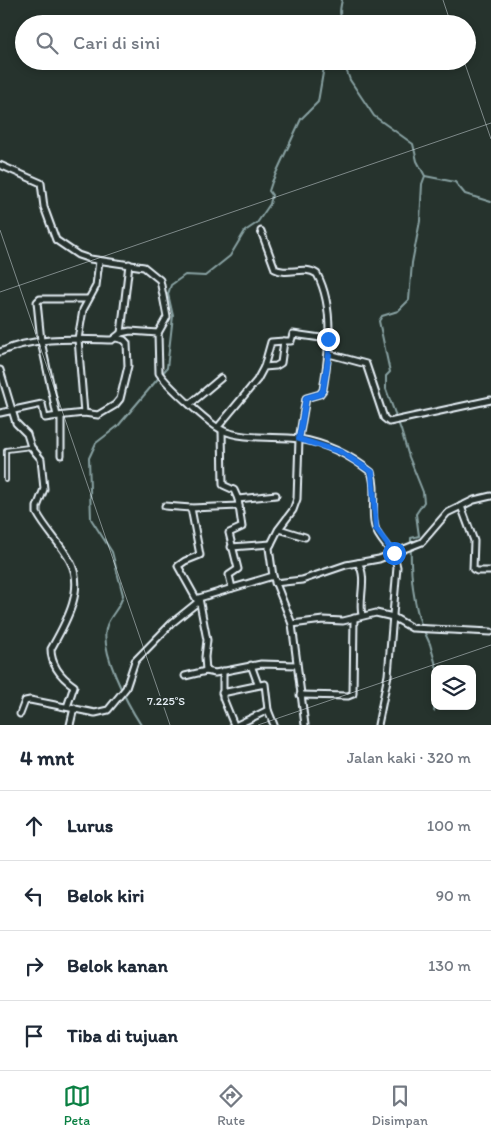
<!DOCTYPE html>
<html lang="id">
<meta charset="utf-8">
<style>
:root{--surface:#fff;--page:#f6f6f7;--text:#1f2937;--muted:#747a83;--line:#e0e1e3;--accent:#0b8043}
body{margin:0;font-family:Itim,sans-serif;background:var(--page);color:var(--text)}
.controls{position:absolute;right:15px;bottom:15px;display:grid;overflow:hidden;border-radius:10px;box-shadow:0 2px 8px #0003}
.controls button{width:45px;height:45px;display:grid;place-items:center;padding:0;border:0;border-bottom:1px solid var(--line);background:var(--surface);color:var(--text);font:25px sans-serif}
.stop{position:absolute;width:15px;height:15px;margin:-11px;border:4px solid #1a73e8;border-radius:50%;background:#fff}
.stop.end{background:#1a73e8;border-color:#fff;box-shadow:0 1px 5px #0008}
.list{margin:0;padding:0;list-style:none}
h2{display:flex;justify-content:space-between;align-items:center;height:65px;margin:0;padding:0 20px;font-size:21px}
h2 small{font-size:16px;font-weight:400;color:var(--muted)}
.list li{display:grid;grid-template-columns:32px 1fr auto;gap:15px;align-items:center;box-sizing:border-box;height:70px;padding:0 20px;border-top:1px solid var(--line)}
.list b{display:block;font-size:19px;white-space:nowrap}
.list em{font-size:16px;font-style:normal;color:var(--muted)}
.icon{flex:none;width:28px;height:28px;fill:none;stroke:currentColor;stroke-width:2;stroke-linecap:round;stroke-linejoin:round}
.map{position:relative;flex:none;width:491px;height:725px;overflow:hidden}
.search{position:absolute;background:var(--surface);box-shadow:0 2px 8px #0003;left:15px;right:15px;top:15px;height:55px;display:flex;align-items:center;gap:12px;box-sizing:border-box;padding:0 18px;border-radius:28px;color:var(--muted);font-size:19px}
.sheet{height:345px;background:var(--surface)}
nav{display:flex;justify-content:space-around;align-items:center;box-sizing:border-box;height:70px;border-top:1px solid var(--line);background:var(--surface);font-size:14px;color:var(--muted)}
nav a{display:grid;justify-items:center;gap:2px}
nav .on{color:var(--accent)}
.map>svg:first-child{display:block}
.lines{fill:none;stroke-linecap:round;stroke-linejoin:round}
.stream{stroke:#89a2a3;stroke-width:2}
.service-casing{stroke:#e8f1f8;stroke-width:6}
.minor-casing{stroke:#e8f1f8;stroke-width:9}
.service{stroke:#26332d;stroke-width:2.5}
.minor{stroke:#26332d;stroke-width:5}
.route{stroke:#1a73e8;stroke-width:6}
.ticks{fill:none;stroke:#e8f1f8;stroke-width:1;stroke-opacity:0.45}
.ticks-label{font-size:12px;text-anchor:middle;fill:#e8f1f8;stroke:#26332d;stroke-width:4.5;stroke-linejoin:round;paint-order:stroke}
</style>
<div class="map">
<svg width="491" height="725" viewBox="0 0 491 725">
<rect width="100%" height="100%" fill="#26332d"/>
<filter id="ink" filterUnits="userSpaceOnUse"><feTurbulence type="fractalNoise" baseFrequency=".02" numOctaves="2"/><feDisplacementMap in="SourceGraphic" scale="10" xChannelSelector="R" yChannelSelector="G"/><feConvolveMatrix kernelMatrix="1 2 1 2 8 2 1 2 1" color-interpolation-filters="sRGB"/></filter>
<g filter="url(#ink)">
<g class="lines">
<g class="stream">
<path d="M342 0C340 9 338 16 345 24"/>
<path d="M343 61 350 80 374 116 413 144 417 161 425 176 455 182 465 194 491 202"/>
<path d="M422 627C412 599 410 567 411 538L419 536 416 514 424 502 423 492 409 457 401 430 386 389V376L390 372 379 321 382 316 398 311 409 300 412 263 420 221 422 184 425 176"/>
<path d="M424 631 430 644 437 669"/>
<path d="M434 711 435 706"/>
<path d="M141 725C128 705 98 649 107 625 111 614 121 607 123 595L112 552 91 519 89 458 96 443 118 426 167 368 173 316 168 294 171 285 185 275 205 276 230 256 245 231 257 223 270 204 272 195 269 191 272 182 301 119 318 102 325 61"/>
</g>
<g class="service-casing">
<path id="service" d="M6 480V450L30 447"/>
</g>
<g class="minor-casing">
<g id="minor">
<path d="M0 165 41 183 44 207 56 240 78 255 90 259 144 267 160 280 167 317 158 333"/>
<path d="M261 231 275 269C288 276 304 265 317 274 335 308 329 353 323 390L320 394 306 398 299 439 297 499 293 510 278 530 269 548 273 576 292 624 305 725"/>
<path d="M88 299H40L37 302 41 341 57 416 84 413 98 415 115 405 120 399 128 366 127 343 124 340 116 338"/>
<path d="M121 333 129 264"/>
<path d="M0 352C35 336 75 339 112 340L121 333 130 331 158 333 159 373C167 385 209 424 222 430 242 440 276 436 299 439 325 443 351 456 371 472 378 489 370 510 375 527 379 543 394 548 397 567L388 675 378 725"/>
<path d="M329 354 366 364 384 418 389 422 491 400"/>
<path d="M264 367 271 342 284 341"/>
<path d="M0 370 16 423 27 434 31 447 41 459 44 489 37 507V513C46 530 61 544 70 561 86 589 65 624 51 649 51 666 61 677 74 686L67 707"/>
<path d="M190 404 221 378"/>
<path d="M0 413 42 404 45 418 58 416"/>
<path d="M84 413 78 339 83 310 96 286 99 261"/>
<path d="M218 427 257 380 264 367 276 366 281 363 284 341H291L293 334 328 339"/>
<path d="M222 430 223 485 234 490 238 499 276 495"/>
<path d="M61 455V417"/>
<path d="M165 506 191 508 239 506"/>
<path d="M461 506 474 541 473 569 477 571H491"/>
<path d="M279 529 305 537"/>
<path d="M231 547 271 544"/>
<path d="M358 563C368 578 358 598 362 615"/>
<path d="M273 576 199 598 207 640 205 657 206 671 215 673 261 664 296 665"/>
<path d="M275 583 302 580 346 565 379 559 394 553 422 542 447 513 474 500 491 496"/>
<path d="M232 588 229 575 238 569 229 533 242 527 238 499"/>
<path d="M292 624 323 620 343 621 376 613 393 617 412 628 491 632"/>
<path d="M251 665 258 684"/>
<path d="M223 671V698L234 725"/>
<path d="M185 676 206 671"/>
<path d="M222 693 265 684 268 710 274 725"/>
<path d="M300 695 348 696 353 694 354 618"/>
<path d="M20 714 25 701 30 700 95 713 108 710 126 688 135 661 172 623 198 602 178 566 185 561 200 555 191 508"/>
<path d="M70 725 74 708"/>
<path d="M237 725 268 710"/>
</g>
</g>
<use href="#service" class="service"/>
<use href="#minor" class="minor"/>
</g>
</g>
<g class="lines" filter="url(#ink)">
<path class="route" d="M328 339 329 354 323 390 320 394 306 398 299 439 341 452 372 472 376 529 394 553"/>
</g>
<path class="ticks" d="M443 0 451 24M464 61 491 139M0 230 170 725M0 292 491 123M258 725 491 645"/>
<g class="ticks-label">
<text x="166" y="705">7.225°S</text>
</g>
</svg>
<div class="controls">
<button><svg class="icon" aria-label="layers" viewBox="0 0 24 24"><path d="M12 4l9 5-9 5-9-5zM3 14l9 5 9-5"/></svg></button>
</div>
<div class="stop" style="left:394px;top:553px"></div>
<div class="stop end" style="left:328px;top:339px"></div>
<div class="search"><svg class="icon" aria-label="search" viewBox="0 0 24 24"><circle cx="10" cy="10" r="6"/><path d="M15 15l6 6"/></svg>Cari di sini</div>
</div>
<section class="sheet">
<h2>4 mnt<small>Jalan kaki · 320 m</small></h2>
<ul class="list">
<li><svg class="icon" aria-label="ahead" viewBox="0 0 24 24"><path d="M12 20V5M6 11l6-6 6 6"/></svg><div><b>Lurus</b></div><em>100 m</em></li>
<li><svg class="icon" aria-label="left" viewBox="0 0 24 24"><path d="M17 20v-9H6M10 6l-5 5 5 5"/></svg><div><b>Belok kiri</b></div><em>90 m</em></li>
<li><svg class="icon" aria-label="right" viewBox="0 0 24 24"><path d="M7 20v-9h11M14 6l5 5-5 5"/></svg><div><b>Belok kanan</b></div><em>130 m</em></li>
<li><svg class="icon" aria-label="arrive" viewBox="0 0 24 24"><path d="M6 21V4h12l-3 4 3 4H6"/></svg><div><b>Tiba di tujuan</b></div></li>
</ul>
</section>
<nav>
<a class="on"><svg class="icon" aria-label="map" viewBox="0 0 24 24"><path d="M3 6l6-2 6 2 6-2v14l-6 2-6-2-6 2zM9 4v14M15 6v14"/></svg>Peta</a>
<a><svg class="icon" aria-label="directions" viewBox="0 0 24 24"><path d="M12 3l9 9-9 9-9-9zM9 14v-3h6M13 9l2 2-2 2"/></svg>Rute</a>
<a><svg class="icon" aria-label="saved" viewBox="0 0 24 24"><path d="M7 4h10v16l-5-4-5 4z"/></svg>Disimpan</a>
</nav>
